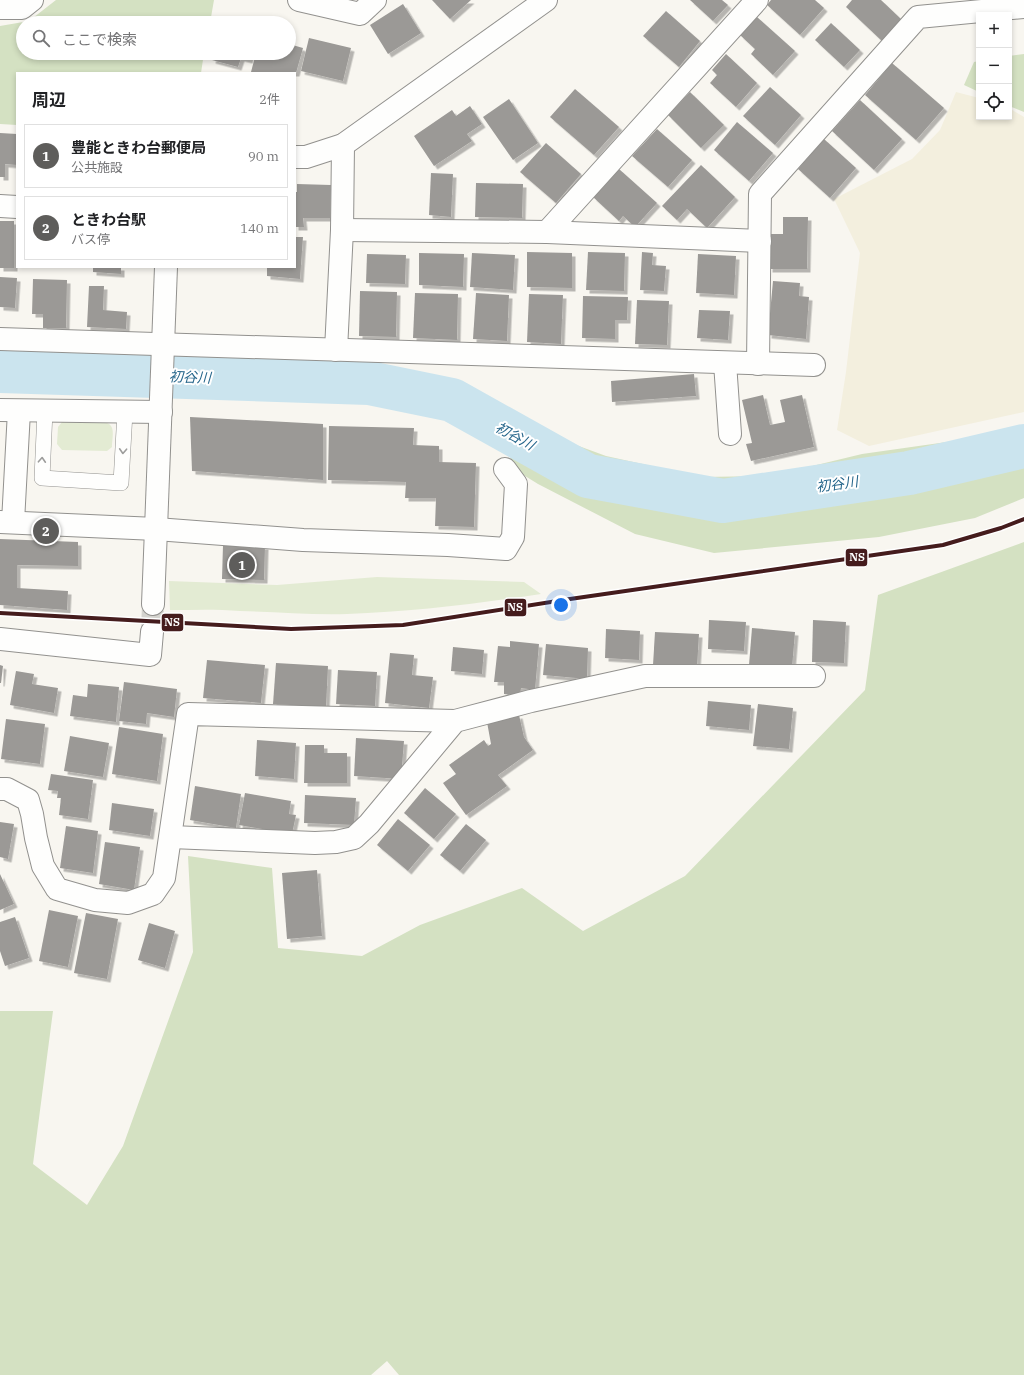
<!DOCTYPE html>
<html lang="ja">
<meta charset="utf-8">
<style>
:root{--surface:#fff;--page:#f6f6f6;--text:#202124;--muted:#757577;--line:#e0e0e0;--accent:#5e5d5b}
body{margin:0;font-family:"IBM Plex Serif","Noto Sans JP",serif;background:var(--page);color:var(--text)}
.controls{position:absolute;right:12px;top:12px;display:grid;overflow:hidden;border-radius:0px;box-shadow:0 2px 6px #0003}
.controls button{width:36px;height:36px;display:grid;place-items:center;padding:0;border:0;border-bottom:1px solid var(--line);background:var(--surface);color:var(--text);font:20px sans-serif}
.you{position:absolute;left:561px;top:605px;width:14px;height:14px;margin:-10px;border:3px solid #fff;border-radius:50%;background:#1a73e8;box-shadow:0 0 0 6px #1a73e833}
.badge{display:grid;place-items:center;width:26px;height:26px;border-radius:50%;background:var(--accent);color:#fff;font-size:13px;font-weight:700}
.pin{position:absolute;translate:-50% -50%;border:2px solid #fff;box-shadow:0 1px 4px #0006}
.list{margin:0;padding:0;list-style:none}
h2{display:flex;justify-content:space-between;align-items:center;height:52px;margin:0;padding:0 16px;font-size:17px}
h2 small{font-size:13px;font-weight:400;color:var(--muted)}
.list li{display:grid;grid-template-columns:26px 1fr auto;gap:12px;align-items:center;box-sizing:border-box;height:64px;margin:0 8px 8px;padding:0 8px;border:1px solid var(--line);border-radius:0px}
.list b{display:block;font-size:15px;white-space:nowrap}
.list p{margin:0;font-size:13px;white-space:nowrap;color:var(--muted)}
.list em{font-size:13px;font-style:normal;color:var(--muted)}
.icon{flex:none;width:22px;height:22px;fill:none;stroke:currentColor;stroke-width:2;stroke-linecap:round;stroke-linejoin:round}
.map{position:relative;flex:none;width:1024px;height:1375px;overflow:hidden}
.search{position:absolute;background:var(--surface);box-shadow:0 2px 6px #0003;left:16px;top:16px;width:280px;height:44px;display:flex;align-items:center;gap:10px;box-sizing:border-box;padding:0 14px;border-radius:22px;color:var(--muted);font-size:15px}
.panel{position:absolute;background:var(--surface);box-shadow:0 2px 6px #0003;left:16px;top:72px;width:280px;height:196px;border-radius:0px}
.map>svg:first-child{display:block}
.farmland{fill:#f3efde}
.green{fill:#e3ebd3}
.forest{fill:#d4e1c2}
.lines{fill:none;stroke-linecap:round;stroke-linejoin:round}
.river{stroke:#cbe4ee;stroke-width:44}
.building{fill:#9b9996;filter:url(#shadow)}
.minor-tunnel{stroke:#d4d3ce;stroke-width:22;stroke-dasharray:22 11;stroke-linecap:butt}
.service-casing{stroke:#92918e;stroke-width:16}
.minor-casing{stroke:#92918e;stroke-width:24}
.tertiary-casing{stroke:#92918e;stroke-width:24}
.service{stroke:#fefefd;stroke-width:15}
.minor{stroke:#fefefd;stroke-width:22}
.tertiary{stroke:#fefefd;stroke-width:22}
.rail-1-casing{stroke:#fff;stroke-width:7}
.rail-1{stroke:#451c1d;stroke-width:4}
.oneway{stroke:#9d9d9c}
.labels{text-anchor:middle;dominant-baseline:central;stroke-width:4;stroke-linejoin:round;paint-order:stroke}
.water-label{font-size:14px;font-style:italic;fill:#26668b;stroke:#fff}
.line-badge{stroke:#fff;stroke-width:1.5}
.badge-label{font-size:11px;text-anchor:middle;font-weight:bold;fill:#fff}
</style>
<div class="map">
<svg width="1024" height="1375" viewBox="0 0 1024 1375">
<defs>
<filter id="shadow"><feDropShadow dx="3.5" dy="3.5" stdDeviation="0" flood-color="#0004"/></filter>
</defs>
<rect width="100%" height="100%" fill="#f8f6f0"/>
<path class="farmland" d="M956 92 979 98V117H1009V108L1024 117V412L869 446 837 430 846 372 860 253 834 199 912 159 940 130Z"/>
<g class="green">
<path d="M62 422 107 423C116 426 112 439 112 447L107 451 62 450 57 444 58 427Z"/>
<path d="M377 577 524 582 541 594C476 604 412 612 347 614 311 615 276 612 240 611 217 609 193 610 170 610L169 581 277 585Z"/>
</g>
<g class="forest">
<path d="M56 0H214L210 23H23V53H204L201 73H17V125L0 124V26L29 21Z"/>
<path d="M1024 54V112L1009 106V56Z"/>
<path d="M979 61V92L964 85 974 62Z"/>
<path d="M518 417 557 438 606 456 702 477 771 476 862 454 982 437 1024 433V498L975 518 879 537 714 553 635 534 538 484 509 466Z"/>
<path d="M1024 542V1375H399L387 1361 371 1375H0V1011H53L33 1164 87 1205 123 1146 193 952 188 856 272 868 278 948 362 956 420 925 522 888 583 931 685 876 865 690 878 595Z"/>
</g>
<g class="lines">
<path class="river" d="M0 371 369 383 452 400 588 476 723 501 909 473 1024 446"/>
</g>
<g class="building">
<path d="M432 0H471L450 19Z"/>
<path d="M690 0H722L728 5 713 21Z"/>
<path d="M771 0H815L824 8 800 35 767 5Z"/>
<path d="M852 0H881L902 20 882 41 846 7Z"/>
<path d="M403 4 421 33 388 54 370 25Z"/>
<path d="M666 11 700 41 679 67 643 36Z"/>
<path d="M757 17 795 51 773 75 751 54 755 49 740 35Z"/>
<path d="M831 23 860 50 844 67 815 40Z"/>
<path d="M309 38 351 48 343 81 301 71Z"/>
<path d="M289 44 303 48 296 73 251 72 256 53H289Z"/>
<path d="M214 53H251L249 60 241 58 238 67 212 60Z"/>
<path d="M726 54 757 83 736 107 710 83 717 75 712 70Z"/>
<path d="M892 63 944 108 916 140 865 95Z"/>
<path d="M770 87 801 115 775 145 743 116Z"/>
<path d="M575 89 619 127 594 155 550 117Z"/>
<path d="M690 92 724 125 701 148 668 115Z"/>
<path d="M509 99 538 143 513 160 483 117Z"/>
<path d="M860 100 902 139 874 170 832 131Z"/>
<path d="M470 106 482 124 467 134 472 141 434 166 414 136 452 110 456 116Z"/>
<path d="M737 122 773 153 749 181 714 150Z"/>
<path d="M657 129 692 160 668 187 632 156Z"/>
<path d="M0 133 17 134V165L5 164V177H0Z"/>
<path d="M824 139 856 168 830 198 798 169Z"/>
<path d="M546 143 581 174 556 203 520 172Z"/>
<path d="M701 165 735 197 707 228 687 209 677 220 662 206Z"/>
<path d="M619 169 657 203 635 227 623 216 619 221 593 197Z"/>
<path d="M431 173 453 174 451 217 429 215Z"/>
<path d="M476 183 523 184 522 218 475 217Z"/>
<path d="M297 184 331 185 330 218H303L304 227H295V192H297Z"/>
<path d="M783 217H808L807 269H769L770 234H783Z"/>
<rect x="0" y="221" width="14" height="47"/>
<path d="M295 237H303L300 279 267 276V267H295Z"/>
<path d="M527 252 572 253V288L527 287Z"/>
<path d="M588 252 625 253 624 291 586 290Z"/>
<path d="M642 252 653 253 652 265 666 266 664 291 640 290Z"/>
<path d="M419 253 464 254 463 287 419 285Z"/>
<path d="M472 253 515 255 513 290 470 287Z"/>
<path d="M367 254 406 255 405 284 366 283Z"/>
<path d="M698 254 736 256 734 295 696 293Z"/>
<path d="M93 267H121V274L93 272Z"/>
<path d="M0 277 17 278 15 308 0 307Z"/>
<path d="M33 279 67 280 66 328H43V314H32Z"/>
<path d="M773 281 800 283 799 296 809 297 806 339 768 335Z"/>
<path d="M89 286H104L103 310 127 312 126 329 87 327Z"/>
<path d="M360 291 397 292 396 337 359 336Z"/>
<path d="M415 293 458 294 457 340 413 338Z"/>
<path d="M476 293 509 295 507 341 473 339Z"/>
<path d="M529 294 563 295 561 344 527 342Z"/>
<path d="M583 296 628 297 627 320H615V339L582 338Z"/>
<path d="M637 300 669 301 667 345 635 344Z"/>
<path d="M699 310 730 311 728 340 697 338Z"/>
<path d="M694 374 696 396 612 402 611 381Z"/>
<path d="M763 395 770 425 785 422 780 400 802 395 814 447 751 461 746 444 752 443 742 400Z"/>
<path d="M190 417 323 424V480L192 471Z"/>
<path d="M329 426 414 428 413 445 439 446V462L476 463 474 527 435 526 436 498H405L406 482 328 480Z"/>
<path d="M0 539 78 542V566L17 565V588L68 591 67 610 0 605Z"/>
<path d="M223 545 265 546 264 580 222 579Z"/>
<path d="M709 620 746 622 744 651 708 649Z"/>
<path d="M813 620 846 622 844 663 812 662Z"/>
<path d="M752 628 795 632 792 668 749 665Z"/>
<path d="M606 629 640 631 639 660 605 658Z"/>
<path d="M655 632 699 634 697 667 653 665Z"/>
<path d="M510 641 539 644 535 690 521 688 520 696 504 694V682H494L498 646 510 647Z"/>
<path d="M546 644 588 648 587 679 543 675Z"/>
<path d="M453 647 484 650 482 674 451 671Z"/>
<path d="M390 653 414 655 412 675 433 677 429 708 385 703Z"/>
<path d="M207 660 265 665 261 703 203 698Z"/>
<path d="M276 663 328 666 326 707 273 704Z"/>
<path d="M0 665 3 666 1 683H0Z"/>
<path d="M338 670 377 672 375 706 336 704Z"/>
<path d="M16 671 34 674 32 684 58 688 54 713 10 705Z"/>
<path d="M124 682 177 689 174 717 147 713 146 724 119 721Z"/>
<path d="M88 684 119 687 116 722 70 716 73 695 87 697Z"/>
<path d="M708 701 751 705 749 730 706 726Z"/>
<path d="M758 704 793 708 789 749 753 746Z"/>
<path d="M519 715 524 737 533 750 498 775 507 786 466 815 443 783 456 774 449 765 484 740 488 746 491 744 487 722Z"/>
<path d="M6 719 45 724 40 764 1 759Z"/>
<path d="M119 727 163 734 157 781 112 774Z"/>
<path d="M70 736 109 743 103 777 64 771Z"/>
<path d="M356 738 404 741 401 779 354 776Z"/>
<path d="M257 740 296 743 294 779 255 776Z"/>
<path d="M305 745H324V753H347V783H304Z"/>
<path d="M51 774 93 780 88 819 59 815 61 798H57L58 791 48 790Z"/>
<path d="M195 786 241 794 236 828 190 820Z"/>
<path d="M425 788 456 814 434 839 404 813Z"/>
<path d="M245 793 291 801 289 814 296 815 292 834 239 825Z"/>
<path d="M305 795 356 798 354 825 304 823Z"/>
<path d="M112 803 154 809 150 836 109 830Z"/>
<path d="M398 819 430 845 408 871 377 845Z"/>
<path d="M0 822 14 824 8 859 0 857Z"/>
<path d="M466 824 486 840 460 871 440 855Z"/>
<path d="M66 826 98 831 93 873 60 868Z"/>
<path d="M105 842 140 847 134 890 99 884Z"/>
<path d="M317 870 322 936 287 939 282 873Z"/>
<path d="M0 874 14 904 0 910Z"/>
<path d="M49 910 78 916 68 967 39 961Z"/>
<path d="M86 913 118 919 107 979 74 973Z"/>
<path d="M15 917 29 958 5 966 0 951V922Z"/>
<path d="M149 923 175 931 165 968 138 960Z"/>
</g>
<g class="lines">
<path class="minor-tunnel" d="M152 632 153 604"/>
<g class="service-casing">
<path id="service" d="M45 411 42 478 121 483 125 412"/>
</g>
<g class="minor-casing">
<g id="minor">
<path d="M299 0 360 14 375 0"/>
<path d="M0 8H22L32 0"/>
<path d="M0 206 17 207"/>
<path d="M342 230 547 232 760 241"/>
<path d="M547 232 757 0"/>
<path d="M0 339 814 365"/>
<path d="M336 350 342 230 343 145"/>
<path d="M725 363 730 434"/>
<path d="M758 364 760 194 918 17 1024 7"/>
<path d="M0 410 161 412"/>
<path d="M0 522 156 529 303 540 448 545 506 549 513 537 516 484 505 469"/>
<path d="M13 522 19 411"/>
<path d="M153 604 156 529"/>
<path d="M0 639 150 655 152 632"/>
<path d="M0 789H7L28 800 32 814 36 838 43 866 57 889 95 900 128 903 153 894 164 878 188 714 455 721"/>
<path d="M171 837 315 843 336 842 354 838 369 824 455 721 531 701 645 676H814"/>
</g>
</g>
<g class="tertiary-casing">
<g id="tertiary">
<path d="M295 157H306L343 145 546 0"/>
<path d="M156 529 166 267"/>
</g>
</g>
<use href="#service" class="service"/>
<use href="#minor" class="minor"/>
<use href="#tertiary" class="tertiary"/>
<g class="rail-1-casing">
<path id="rail-1" d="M0 613 291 629 403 625 570 599 943 545 1001 528 1024 519"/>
</g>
<use href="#rail-1" class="rail-1"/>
</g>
<defs><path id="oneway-chevron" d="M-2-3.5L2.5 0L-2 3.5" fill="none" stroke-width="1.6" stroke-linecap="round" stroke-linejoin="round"/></defs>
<g class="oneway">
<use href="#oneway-chevron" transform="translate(123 451) rotate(93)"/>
<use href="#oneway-chevron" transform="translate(42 460) rotate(-87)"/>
</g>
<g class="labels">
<g class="water-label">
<text transform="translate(190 377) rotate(2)">初谷川</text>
<text transform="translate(515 436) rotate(29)">初谷川</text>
<text transform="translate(837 484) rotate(-8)">初谷川</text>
</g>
</g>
<g class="line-badge">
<rect x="845" y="548" width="23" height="19" rx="4" fill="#451c1d"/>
<rect x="504" y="598" width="23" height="19" rx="4" fill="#451c1d"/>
<rect x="161" y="613" width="23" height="19" rx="4" fill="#451c1d"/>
</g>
<g class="badge-label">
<text x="857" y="561">NS</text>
<text x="515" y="611">NS</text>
<text x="172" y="626">NS</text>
</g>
</svg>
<div class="controls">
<button>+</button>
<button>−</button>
<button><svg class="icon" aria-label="locate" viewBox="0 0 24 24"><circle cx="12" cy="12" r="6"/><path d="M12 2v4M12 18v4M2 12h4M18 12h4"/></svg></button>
</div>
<div class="you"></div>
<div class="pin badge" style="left:242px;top:565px">1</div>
<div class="pin badge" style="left:46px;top:531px">2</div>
<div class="search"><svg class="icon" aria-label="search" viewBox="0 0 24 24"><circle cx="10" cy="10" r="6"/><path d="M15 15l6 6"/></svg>ここで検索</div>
<section class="panel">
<h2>周辺<small>2件</small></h2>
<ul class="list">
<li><span class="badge">1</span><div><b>豊能ときわ台郵便局</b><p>公共施設</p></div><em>90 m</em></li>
<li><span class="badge">2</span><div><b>ときわ台駅</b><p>バス停</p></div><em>140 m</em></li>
</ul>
</section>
</div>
